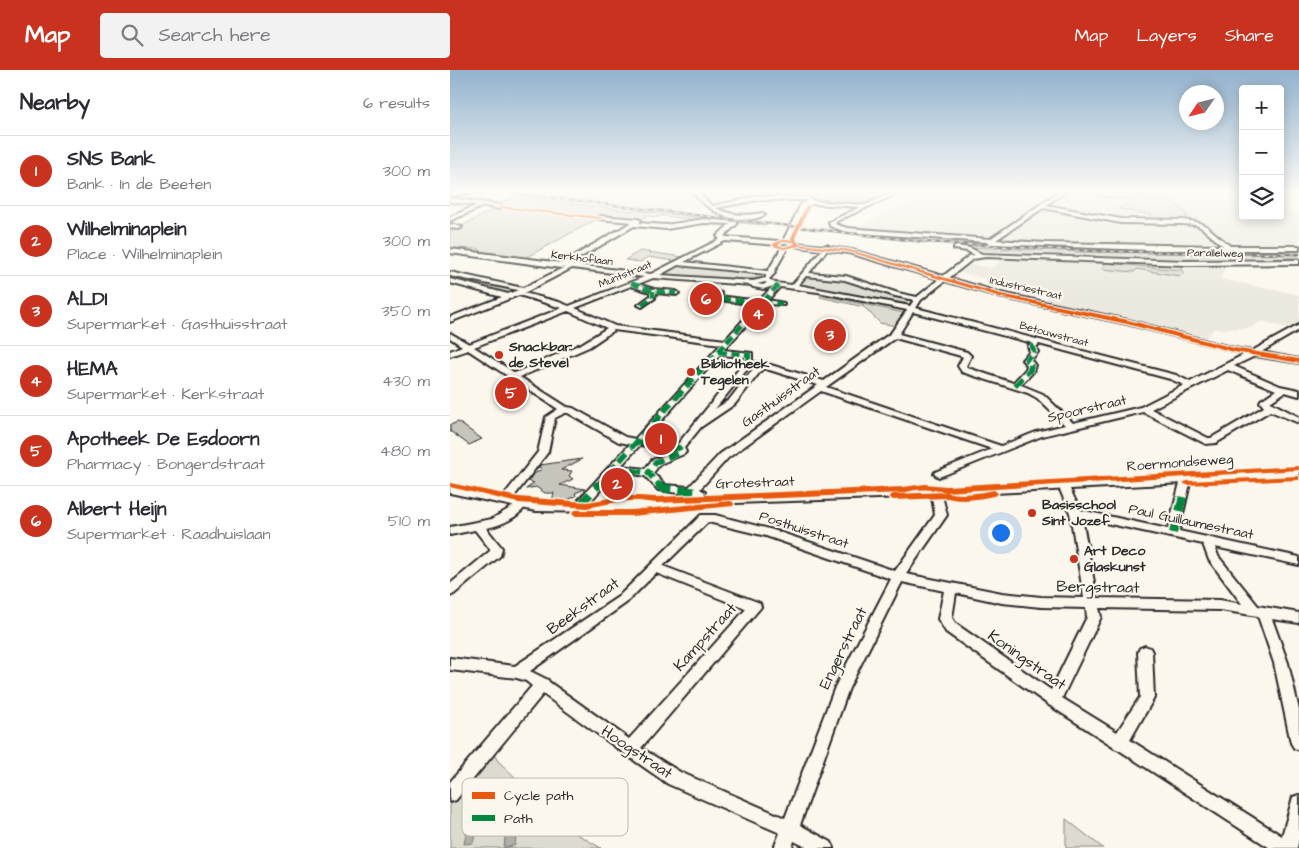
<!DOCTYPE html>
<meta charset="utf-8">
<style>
:root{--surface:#fff;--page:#f2f2f3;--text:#2b2b33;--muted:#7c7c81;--line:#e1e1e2;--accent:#c8321e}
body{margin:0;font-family:"Architects Daughter",sans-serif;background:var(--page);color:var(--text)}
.controls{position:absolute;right:15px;top:15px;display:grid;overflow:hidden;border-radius:5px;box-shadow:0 2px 12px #0003}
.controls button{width:45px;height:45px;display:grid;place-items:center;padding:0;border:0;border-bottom:1px solid var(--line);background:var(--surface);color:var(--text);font:25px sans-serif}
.compass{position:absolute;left:729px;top:15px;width:45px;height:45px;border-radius:50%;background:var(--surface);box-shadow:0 2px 12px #0003;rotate:235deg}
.you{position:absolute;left:550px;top:462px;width:18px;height:18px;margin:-12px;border:4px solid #fff;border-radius:50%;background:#1a73e8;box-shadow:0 0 0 8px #1a73e833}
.badge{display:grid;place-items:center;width:32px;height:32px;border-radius:50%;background:var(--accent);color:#fff;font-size:16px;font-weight:700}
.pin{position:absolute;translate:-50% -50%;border:2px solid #fff;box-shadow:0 1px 5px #0006}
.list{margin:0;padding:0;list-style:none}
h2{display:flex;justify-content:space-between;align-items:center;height:65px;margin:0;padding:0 20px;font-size:21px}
h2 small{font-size:16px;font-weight:400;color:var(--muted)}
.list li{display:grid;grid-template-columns:32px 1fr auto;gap:15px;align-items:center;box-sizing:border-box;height:70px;padding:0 20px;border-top:1px solid var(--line)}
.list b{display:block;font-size:19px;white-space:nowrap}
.list p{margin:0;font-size:16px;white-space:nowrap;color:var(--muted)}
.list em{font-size:16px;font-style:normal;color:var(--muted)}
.icon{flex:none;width:28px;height:28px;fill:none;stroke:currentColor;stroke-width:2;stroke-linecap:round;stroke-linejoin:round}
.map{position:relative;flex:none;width:849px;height:778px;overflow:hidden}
header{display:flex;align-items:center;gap:30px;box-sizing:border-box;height:70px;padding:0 25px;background:var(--accent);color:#fff}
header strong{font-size:24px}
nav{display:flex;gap:28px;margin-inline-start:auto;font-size:18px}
.search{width:350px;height:45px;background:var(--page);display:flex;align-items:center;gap:12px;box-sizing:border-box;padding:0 18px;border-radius:5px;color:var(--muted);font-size:19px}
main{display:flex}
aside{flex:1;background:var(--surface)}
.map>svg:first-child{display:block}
.built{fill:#ebe8de}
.green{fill:#dddad0;stroke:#84827e;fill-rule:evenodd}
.water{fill:#b1afa7;stroke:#7b7a75}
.building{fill:#c7c4bc;stroke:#2b2b2b}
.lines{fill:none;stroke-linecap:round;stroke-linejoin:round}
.minor-casing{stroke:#2b2b2b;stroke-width:4}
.major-casing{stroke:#2b2b2b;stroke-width:4}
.minor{fill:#fbf7ec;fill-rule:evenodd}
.major{fill:#fbf7ec;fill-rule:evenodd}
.rail-casing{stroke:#2b2b2b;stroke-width:2.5}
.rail{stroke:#fbf7ec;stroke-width:1;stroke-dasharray:4.5;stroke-linecap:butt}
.quiet-far2{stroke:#00873e;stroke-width:4.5;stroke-dasharray:9 4.5;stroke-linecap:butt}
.quiet-far1{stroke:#00873e;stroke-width:5.5;stroke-dasharray:11 5.5;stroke-linecap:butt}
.quiet{stroke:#00873e;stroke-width:8;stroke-dasharray:15 8;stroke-linecap:butt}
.cycleway-casing{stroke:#fbf7ec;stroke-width:3}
.cycleway{fill:#e8590c;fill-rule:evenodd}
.poi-dot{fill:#c8321e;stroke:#fbf7ec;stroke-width:2}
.labels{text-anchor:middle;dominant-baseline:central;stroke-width:4.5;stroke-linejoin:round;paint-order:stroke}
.far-street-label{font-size:11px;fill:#2b2b2b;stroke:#fbf7ec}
.poi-label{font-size:14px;font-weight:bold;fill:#2b2b2b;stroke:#fbf7ec;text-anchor:start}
.street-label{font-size:14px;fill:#2b2b2b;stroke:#fbf7ec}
.near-street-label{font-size:16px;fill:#2b2b2b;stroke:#fbf7ec}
.key{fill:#fbf7ec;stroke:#bdbab2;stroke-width:1}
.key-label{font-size:14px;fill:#2b2b2b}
</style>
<header>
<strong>Map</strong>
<div class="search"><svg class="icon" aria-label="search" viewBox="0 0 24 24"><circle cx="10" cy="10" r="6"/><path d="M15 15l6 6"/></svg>Search here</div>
<nav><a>Map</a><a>Layers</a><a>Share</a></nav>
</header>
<main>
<aside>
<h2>Nearby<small>6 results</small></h2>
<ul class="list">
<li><span class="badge">1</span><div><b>SNS Bank</b><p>Bank · In de Beeten</p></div><em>300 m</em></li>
<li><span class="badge">2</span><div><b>Wilhelminaplein</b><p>Place · Wilhelminaplein</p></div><em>300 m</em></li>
<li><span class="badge">3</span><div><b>ALDI</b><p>Supermarket · Gasthuisstraat</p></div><em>350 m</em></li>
<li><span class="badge">4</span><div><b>HEMA</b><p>Supermarket · Kerkstraat</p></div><em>430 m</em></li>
<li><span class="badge">5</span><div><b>Apotheek De Esdoorn</b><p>Pharmacy · Bongerdstraat</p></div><em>480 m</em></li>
<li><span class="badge">6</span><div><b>Albert Heijn</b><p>Supermarket · Raadhuislaan</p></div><em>510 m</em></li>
</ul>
</aside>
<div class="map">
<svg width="849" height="778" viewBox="0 0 849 778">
<rect width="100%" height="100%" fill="#fbf7ec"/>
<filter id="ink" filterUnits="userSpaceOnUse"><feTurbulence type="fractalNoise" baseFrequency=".02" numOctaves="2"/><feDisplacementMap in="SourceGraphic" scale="10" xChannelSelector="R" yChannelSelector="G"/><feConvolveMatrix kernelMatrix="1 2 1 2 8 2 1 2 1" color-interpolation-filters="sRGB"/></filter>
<g filter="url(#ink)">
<g class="built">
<path d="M65 121H241L252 138 220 141 63 122Z"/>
<path d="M484 121H793V146H830V139L849 146V178L581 174 400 160 461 132 459 130H464Z"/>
<path d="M550 187 775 197 771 209 849 225V252L838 258 811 251 800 258 764 259 752 271 596 230 598 224 508 202 519 194 542 198 549 192Z"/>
</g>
<g class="green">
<path d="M363 121H398L409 131 411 130 403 121H447L416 134 368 129Z"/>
<path d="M665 121 686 126 720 129 739 146H735L740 151 696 150 702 145 669 139 682 129 646 127 648 125 657 126Z"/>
<path d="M66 127 181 141 184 140 315 155 268 151 238 152 240 149 212 146 209 147 196 146 190 150 158 147 46 135Z"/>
<path d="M48 137 147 149 75 188 29 182 30 179 0 178V162Z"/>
<path d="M518 177 629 182 847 185 849 187 818 189 821 193 735 192 647 188 646 186 631 185 632 188 531 183 517 178Z"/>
<path d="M190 181 233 187 225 191 198 187 190 192 175 190Z"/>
<path d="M655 193 732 200 734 203 730 206 687 199 684 202 652 199Z"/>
<path d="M225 195 314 204 309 208 296 209 209 204Z"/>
<path d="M0 205 65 220 66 221 58 224 0 210Z"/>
<path d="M358 206 395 210 462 231 459 234 350 215Z"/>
<path d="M371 225 454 243 446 256 430 253 414 237 370 227Z"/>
<path d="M42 681 48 691 122 761 151 778H0V730ZM41 727 67 749 65 775 54 778 56 758 48 739 37 741 28 753Z"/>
<path d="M616 749 653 778H616Z"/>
</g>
<path class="water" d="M41 727C70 731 68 751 65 775L54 778 56 758 48 739 37 741 28 753 23 773 14 774C19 749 20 743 41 727Z"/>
<g class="building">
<path d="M8 352 32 369 19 375 0 361V355Z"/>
<path d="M132 389 111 400 122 401 119 406 123 409 110 415 135 419 125 423 126 426 115 431 113 429 109 431 108 429 102 431 104 423H95L86 417 76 419 84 413 78 411 84 404 92 399 89 397 90 395Z"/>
</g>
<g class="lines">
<g class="minor-casing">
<g id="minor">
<path d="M18 121H36L0 126V124Z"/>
<path d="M242 121H247L262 136 308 126 358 127 364 131 415 135 446 121H453L387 151 385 154 397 158 540 169 610 121H616L596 135 671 149 732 150 747 152 756 156 780 176H849V180H699L539 174 536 172 396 162 380 156 379 152 410 137 363 134H356L339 171 336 173 333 171 351 134 358 131 357 130H308L266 138C281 146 296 146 312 143L315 145C290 158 257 142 242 121ZM593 138 671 153 732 154 746 155 752 158 773 176 596 173 546 170Z"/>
<path d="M0 128 50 135 53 137 50 139 34 136 0 151V147L27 135 0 132Z"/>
<path d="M150 146 188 149 191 151 189 153 216 155 254 149 287 152V154L274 166 276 167 329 171 332 173 329 175 275 171 234 192 318 201 332 177 335 175 338 177 324 202 325 203 319 209 325 213 342 215 372 180 343 176 342 175 345 173 374 176 377 175 380 177 402 180 493 206 519 186 525 185 517 181 504 179V177L506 176 520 178 532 184 736 191 849 190V194L736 195 536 187 523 189 499 208 551 223 678 250 784 278 802 281 849 255V260L811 282 849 289V293L805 286 784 296 830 316 849 320V326L835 322 820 332 849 347V353L820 341 766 373 756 374 693 342 592 366 489 407 484 404 485 402 542 379 371 321 278 388 250 419 255 422 254 424 245 425 240 439 236 440 231 436 235 424 208 420 195 406 167 401 131 442H123L122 439 123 436 180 374 169 372 118 343H115L105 348 98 382 59 433H51L50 431 51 429 88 382 96 347 108 339 18 280 0 286V281L12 276 0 268V263L19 274 112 238 69 225 0 252V247L52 227 0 213V209L58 224 68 220 0 206V202L73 218 115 197 111 198 0 183V179L112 193 182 152 148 149 147 148ZM254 153 280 154 268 165 267 166 270 169 201 204 119 194 184 156 216 159ZM377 180 399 183 489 209 467 227 448 223 396 206 359 203ZM228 195 316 204V208L303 211 210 205ZM122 198 194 207 119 236 109 232 74 223ZM356 206 395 210 445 226 464 230 460 236 348 215ZM203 208 301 215 303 217 314 219 323 216 309 231 269 226 271 223 266 222 261 228 262 229 307 235 275 270 165 256 125 238 181 216 200 222V226L188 235 192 237 205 228 206 223 226 225 229 223 226 221 204 219 188 214ZM495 211 550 227 677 254 795 284 740 312 726 305 466 238 471 230ZM315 212 317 213 313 215 307 214ZM330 217 368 222 457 240 441 263 374 311 314 293 302 292V283L274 280 315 234 334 235V233L318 230ZM118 241 157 258 133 273 65 303 24 277ZM463 242 582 273 578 276 580 282 572 290 577 295 576 299 563 313 518 298 516 296 521 286 517 282 449 264ZM164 260 271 274 185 369 175 367 123 338 117 337 70 307 139 277ZM445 268 511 286 513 287 508 296 512 302 578 323 587 328 615 355 586 362 551 376 376 317ZM589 274 720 309 734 315 691 337 623 353 593 324 571 315 583 302 585 295 581 290 588 282 586 277ZM270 285 295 287 293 294 227 375 194 370ZM299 297H305L279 330 265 339ZM313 298 368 315 270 384 239 417 215 415 203 403 210 394 234 384 236 382 234 378 251 357 285 334ZM778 300 826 320 811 330 810 332 814 337 761 368H758L701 339ZM190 375 225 380V381L202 390 195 399 171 396Z"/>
<path d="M0 154 12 157 9 159 0 158Z"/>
<path d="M736 406 741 409 729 461 849 487V495L765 477 768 486 808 536 849 543V553L822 549 838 593 849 640V680L844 678 841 673 824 593 808 546 770 540 649 538 651 547 612 628 667 662 690 627 688 582 690 578 695 576 700 578 702 582 704 628 680 670 832 766 843 727 849 725V768L847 778H820L669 680 664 678 663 676 599 635 496 562 488 549 494 521 452 512 399 618 350 755 381 772 384 778H358L344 771 342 778H324L330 763 218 714 175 684 93 624 6 730 0 732V712L82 616 76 611 67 608 0 600V588L65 596 168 527 251 445H265L323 460 445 501 485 445 481 422 486 419 491 422 497 445 456 504 552 523 591 527 634 528 620 443 608 415 609 413H617L630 440 718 459 731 409ZM632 448 753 474 759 490 792 534 770 530 647 528ZM258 452 316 466 441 509 385 617 335 748 230 702 191 678 311 537 310 533 213 496ZM206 503 296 539 179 669 99 612 98 610 80 601 176 533ZM506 523 552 533 591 537 636 538 637 547 601 620 506 554 502 548Z"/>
<path d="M72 431 77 435C67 448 52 455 36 458L52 478 50 486 4 524 0 526V514L40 481V479L25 460 0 465V457L42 449Z"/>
</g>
</g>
<g class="major-casing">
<path id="major" d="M849 399V407L486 426 259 434 150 442 86 441 0 423V415L86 433 150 434 259 426 486 418Z"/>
</g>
<use href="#minor" class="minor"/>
<use href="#major" class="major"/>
<g class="rail-casing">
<path id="rail" d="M43 121 475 172 642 181 849 184"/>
</g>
<use href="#rail" class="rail"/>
<g class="quiet-far2">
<path d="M181 213 203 221 226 223"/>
<path d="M268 223 264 228 311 233"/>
<path d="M312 231 332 234"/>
<path d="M192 235 203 227V221"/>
<path d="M268 282 299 285 298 292"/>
<path d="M259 292 328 215"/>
<path d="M578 292 576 290 584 282 582 276 587 272"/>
</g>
<g class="quiet-far1">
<path d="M297 294 298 290"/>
<path d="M565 316 580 300 581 295 576 290"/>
<path d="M188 372 229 378 231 382 206 392 198 403 209 415"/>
<path d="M165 398 198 403"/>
<path d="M148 415 260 290"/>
</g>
<g class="quiet">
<path d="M208 414 212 418 249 422"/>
<path d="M130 435 149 414"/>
<path d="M723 463 733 427"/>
</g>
<g class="cycleway-casing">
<g id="cycleway">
<path d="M358 135 360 136 345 168 349 174 400 180 551 224 678 250 784 278 849 289V293L784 282 677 254 550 227 400 182 348 176 334 179 323 176V174L331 170H342L341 168 356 136ZM332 172H344L345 174 334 177 328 175Z"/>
<path d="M50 136 150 147 152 148 150 149 49 138 48 137Z"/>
<path d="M849 396V400L496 422C481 419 468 418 453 423L206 433 189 431H172L137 438 68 433 0 417V413L68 427 137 432 172 426H189L206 427 453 417 475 414 496 416Z"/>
<path d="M849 406V410L737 415 733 413 737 411Z"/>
<path d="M544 420 548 423 547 425C531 429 513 432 497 428L443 430 439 427 443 424 497 422C512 426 529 423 544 420Z"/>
<path d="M280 431 283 432 284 434 283 436 182 446H126L123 445 122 443 123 441 126 440H182Z"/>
</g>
</g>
<use href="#cycleway" class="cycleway"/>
</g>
</g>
<linearGradient id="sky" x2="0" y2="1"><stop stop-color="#92b2ce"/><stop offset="0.53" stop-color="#fdfbf6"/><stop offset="1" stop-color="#fdfbf6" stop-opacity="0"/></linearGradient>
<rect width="849" height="230" fill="url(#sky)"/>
<g class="poi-dot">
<circle cx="49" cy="285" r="5"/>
<circle cx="241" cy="302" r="5"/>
<circle cx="582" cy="443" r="5"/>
<circle cx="624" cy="489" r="5"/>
</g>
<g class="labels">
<g class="far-street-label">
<text transform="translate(765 183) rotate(1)">Parallelweg</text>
<text transform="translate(132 188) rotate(7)">Kerkhoflaan</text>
<text transform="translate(175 204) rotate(-22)">Muntstraat</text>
<text transform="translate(576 218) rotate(13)">Industriestraat</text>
<text transform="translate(604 264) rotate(15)">Betouwstraat</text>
</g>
<g class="poi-label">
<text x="59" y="277">Snackbar<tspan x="59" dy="16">de Stevel</tspan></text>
<text x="251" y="294">Bibliotheek<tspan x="251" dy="16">Tegelen</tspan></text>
<text x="592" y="435">Basisschool<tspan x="592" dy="16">Sint Jozef</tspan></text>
<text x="634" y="481">Art Deco<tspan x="634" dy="16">Glaskunst</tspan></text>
</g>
<g class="street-label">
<text transform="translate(331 327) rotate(-36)">Gasthuisstraat</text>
<text transform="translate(637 339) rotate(-13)">Spoorstraat</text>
<text transform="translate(730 393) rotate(-4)">Roermondseweg</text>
<text transform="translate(305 413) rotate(-2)">Grotestraat</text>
<text transform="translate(741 452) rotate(12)">Paul Guillaumestraat</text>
<text transform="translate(354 460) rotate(18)">Posthuisstraat</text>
</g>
<g class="near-street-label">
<text transform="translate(648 517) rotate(1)">Bergstraat</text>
<text transform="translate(133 536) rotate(-36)">Beekstraat</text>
<text transform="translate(255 567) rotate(-48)">Kampstraat</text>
<text transform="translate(393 578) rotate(-64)">Engerstraat</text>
<text transform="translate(577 590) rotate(35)">Koningstraat</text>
<text transform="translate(187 682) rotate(34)">Hoogstraat</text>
</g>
</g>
<rect x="12" y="708" width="166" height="58" rx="8" class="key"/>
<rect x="22" y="722" width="23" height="7" fill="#e8590c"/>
<rect x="22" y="745" width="23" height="6" fill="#00873e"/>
<g class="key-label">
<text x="54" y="730">Cycle path</text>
<text x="54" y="753">Path</text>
</g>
</svg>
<div class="controls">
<button>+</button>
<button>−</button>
<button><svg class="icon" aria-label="layers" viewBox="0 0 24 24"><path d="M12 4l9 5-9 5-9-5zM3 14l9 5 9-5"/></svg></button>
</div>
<svg class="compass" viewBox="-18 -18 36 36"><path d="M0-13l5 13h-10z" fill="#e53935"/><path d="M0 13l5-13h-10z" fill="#7c7c81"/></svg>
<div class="you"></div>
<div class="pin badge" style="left:211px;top:369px">1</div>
<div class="pin badge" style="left:167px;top:414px">2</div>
<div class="pin badge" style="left:380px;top:265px">3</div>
<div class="pin badge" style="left:308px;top:244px">4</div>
<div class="pin badge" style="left:61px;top:323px">5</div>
<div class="pin badge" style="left:256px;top:229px">6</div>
</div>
</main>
